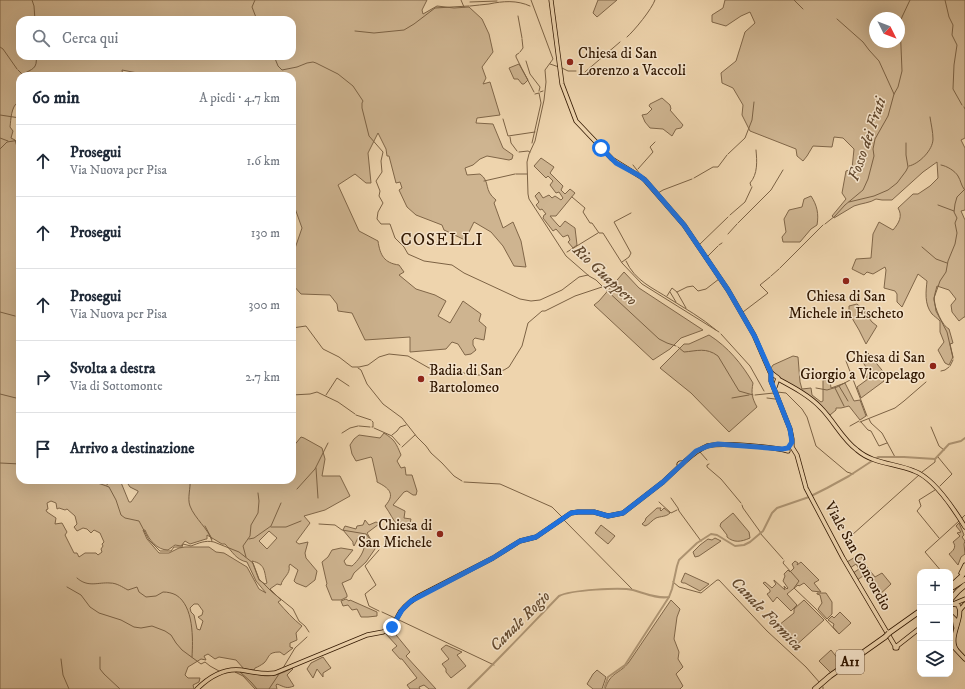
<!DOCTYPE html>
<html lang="it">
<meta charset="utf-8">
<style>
:root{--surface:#fff;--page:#f6f6f7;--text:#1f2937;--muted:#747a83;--line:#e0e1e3}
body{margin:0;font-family:"IM FELL DW Pica",serif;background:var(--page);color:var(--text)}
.controls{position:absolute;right:12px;bottom:12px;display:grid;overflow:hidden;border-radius:8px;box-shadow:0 4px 16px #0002}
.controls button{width:36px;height:36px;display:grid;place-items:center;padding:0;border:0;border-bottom:1px solid var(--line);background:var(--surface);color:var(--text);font:20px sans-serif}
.compass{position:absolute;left:869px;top:12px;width:36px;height:36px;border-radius:50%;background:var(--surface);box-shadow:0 4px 16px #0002;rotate:132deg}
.stop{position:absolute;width:12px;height:12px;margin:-9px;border:3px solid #1a73e8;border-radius:50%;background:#fff}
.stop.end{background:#1a73e8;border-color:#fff;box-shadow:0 1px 4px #0008}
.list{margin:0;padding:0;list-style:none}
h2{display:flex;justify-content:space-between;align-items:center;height:52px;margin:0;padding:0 16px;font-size:17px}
h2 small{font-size:13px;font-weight:400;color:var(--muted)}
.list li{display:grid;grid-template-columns:26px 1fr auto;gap:12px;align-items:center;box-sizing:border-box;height:72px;padding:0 16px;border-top:1px solid var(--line)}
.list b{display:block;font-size:15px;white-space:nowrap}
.list p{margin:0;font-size:13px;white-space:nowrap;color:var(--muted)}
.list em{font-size:13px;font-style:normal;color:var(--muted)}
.icon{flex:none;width:22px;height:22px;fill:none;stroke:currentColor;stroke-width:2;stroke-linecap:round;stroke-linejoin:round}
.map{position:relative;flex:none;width:965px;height:689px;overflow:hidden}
.search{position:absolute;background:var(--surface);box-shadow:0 4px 16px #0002;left:16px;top:16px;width:280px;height:44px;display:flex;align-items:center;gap:10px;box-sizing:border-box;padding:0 14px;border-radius:12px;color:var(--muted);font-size:15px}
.panel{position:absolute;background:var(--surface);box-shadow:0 4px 16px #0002;left:16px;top:72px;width:280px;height:412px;border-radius:12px}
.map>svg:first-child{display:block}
.green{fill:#ceb490;stroke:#806648;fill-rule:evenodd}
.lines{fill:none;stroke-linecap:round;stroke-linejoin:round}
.stream{stroke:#7c6244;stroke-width:1}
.canal{stroke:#ae9472;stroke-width:2}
.major-casing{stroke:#311700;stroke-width:5}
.highway-casing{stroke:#311700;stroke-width:6}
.major{stroke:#eed4ad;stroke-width:3.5}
.highway{stroke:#eed4ad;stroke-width:4.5}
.highway-bridge-casing{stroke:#311700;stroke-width:6;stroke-linecap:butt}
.highway-bridge{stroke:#eed4ad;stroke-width:4.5}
.route{stroke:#1a73e8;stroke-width:5}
.poi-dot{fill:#8f2418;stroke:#f4e3ca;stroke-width:1.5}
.labels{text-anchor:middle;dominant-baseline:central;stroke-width:3;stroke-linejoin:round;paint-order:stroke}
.shield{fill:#f4e3ca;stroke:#6c543d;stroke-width:1}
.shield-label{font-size:14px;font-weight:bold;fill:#311700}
.poi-label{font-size:15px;fill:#311700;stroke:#f4e3ca;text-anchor:start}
.street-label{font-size:15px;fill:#311700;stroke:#f4e3ca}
.water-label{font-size:16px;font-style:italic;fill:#63492e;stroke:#f4e3ca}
.quarter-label{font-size:17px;letter-spacing:1px;fill:#311700;stroke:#f4e3ca}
</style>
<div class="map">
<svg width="965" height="689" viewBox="0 0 965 689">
<rect width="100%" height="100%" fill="#eed4ad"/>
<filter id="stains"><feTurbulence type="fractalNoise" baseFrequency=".005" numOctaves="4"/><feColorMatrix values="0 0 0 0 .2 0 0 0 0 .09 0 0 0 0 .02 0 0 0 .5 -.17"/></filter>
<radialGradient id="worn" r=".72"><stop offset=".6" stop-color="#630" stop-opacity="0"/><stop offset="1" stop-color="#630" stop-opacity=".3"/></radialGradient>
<g class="green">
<path d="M0 0H427L422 10 423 14 437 6 454 8 469 7 482 19 489 34 493 52 482 67 486 78 483 84 490 82 500 115 477 118 476 123 493 124 503 148 513 155 512 159 509 160 487 156 480 159 473 165 465 168 467 175 480 174C491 182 483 190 496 200L494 203 503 228 513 222 521 241 526 267 514 266 503 246 491 232 474 222 465 240 444 230 442 225 416 215 407 207 399 190 402 188 400 182 396 183 389 156H387L386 149 378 133 368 153 371 183H366L355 174 338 185 359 231 378 241C380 255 384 263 399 265L404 272 399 275 416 289 435 295 446 301 438 316 450 323 463 301 481 314 479 321 486 327 484 340 475 338 473 340V345L476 350 471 354 465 355 458 344 452 342 446 349 410 352V337L365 340 352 313 338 311 337 304 330 295 301 294 292 284 294 274 292 257 302 228 292 200V76H153L122 70 123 76H20V93L18 102C11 107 11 119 10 127L13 131 11 138 15 140 20 157V480H120L129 502H131L138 492V491L130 487 128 484 130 480H292V448L301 437 304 438 322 448 325 459 322 476H340L350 496 325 510 304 516 310 523 296 542 299 544 308 542 305 553 306 558 317 571 315 580 306 587 296 583 294 581 298 570 290 564 289 566C291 574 282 578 281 585L277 584 270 589 281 600 278 602C286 611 293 619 302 626L296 633 297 640 290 643V647L293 648 284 655 280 652C267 652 270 657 264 663 261 665 258 667 255 668L254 670 244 669 236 660 219 657 215 659 208 654 204 656 206 660 201 659 188 667 185 675 188 678H200L199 682 193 685 194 689H0ZM20 20H292V56H20ZM51 501 56 503 57 509 59 508 65 510 67 509 75 516 77 524 74 527 77 531 83 528 87 529 91 533 94 530 100 533 104 542 102 544 103 546 101 549 102 552 98 555 96 553H85L79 557 77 553H74L65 535 67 532 62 523 55 524 56 518 47 512 46 510 48 509 47 503ZM143 530H145C149 540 157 550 168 550L175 545 181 546 185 541 190 544 206 539H207V535L222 544H225C232 551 236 560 247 562L256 581 266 593 259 589 247 567 224 553 216 552 209 547H185L179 548 169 553H159L147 539ZM269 531 277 538 267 549 259 541ZM252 561C266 564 264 572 267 583L265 584 259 580ZM194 604H198L203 611 202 615 198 617 203 621 200 630 197 629 194 615 191 612 190 608Z"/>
<path d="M598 0H617L597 17 593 13Z"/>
<path d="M725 0H965V138L961 140 965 148V210L961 211 965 220V317H964L959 321 952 312 951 305 956 299 949 290 937 286C936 290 934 296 934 300 935 308 942 326 949 329L953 343 950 344 953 357 949 365 945 363 938 350 944 342 940 332V321C937 318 934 316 932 314 924 304 926 291 927 281L918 274 902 307 897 302V294L895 291 884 288 886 270 885 267 873 274 867 272 864 275 852 269 856 259 871 258 873 234 879 222 893 230C899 223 903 216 898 208L913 194H918L930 186 938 178 937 162 923 172 892 200H882L876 199C870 203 862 203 854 206 847 210 841 214 834 218L832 216 846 199 842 193 846 171 852 169 854 149 843 138 834 137 832 147 813 146 807 156 803 161 797 156 796 149 750 131 742 115 743 105 733 88 722 83 721 73 736 61 745 32 755 23 750 12 741 16 726 26 712 22V15L723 8ZM875 18H899V42H875Z"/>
<path d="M519 64 528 80 524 84H522L518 79H514L509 68Z"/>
<path d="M662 98 670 105 671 109 670 110 683 125 681 128 676 129 672 136 663 129 650 128 645 122 642 115 647 114 652 109 649 106 650 104Z"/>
<path d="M541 158 554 167 550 173 563 186 561 190 565 194 570 189 575 193 556 216H550L557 224 560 227 565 221 575 228 577 245 573 248 568 242 570 240 568 235 563 237 556 229 553 231 543 218 544 215 546 214 542 209 540 210 536 205 539 202 535 196 539 192 543 198 549 195 552 198 555 196 561 200 563 198 559 192 556 193 550 185 553 181 548 176 546 178 534 166Z"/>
<path d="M811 196C817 205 819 214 817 225L811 229 800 242H783L782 237 786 232 784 219 789 210 802 207 804 199Z"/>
<path d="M624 272 639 288 703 330 681 338 670 349 653 360 594 305 599 301Z"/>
<path d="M857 304 865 311V313L872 322 877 326 866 344 859 330 849 313V306Z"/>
<path d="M709 335C728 347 742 364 753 383 751 393 752 398 757 407L729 432 691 393 660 368 684 344H689Z"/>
<path d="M868 353 886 375 881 378 884 381 861 398 857 387 868 379 862 371 866 367 860 358Z"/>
<path d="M793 356 798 357 800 382 802 389 811 388 812 395 821 402 823 401V380H830L831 388 845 383 854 401 860 400 866 416 860 420 849 406 841 408H836V410L830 415C822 407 815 401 806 394 796 387 776 379 771 368L773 365Z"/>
<path d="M384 433C395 440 396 443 401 455L397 461 401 468 405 467 406 475H412L417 491 416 495H413L407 491 404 492 393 505 405 511 404 518 411 519 410 523 403 529 398 528V526C393 520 390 513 385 506 396 494 389 488 377 482V480L372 458 371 457 356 461 352 454 350 445 354 439 359 435 380 438Z"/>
<path d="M657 508H661L660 510 661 511 664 508 670 513C666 517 661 516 656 518 652 520 649 525 645 526L642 524 645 521 646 518Z"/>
<path d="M733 513 749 532 750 538C741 542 734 543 727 537V535L720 526 721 523Z"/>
<path d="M365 520 369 525 376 522 378 523 379 524 367 533 375 547V549L366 562 354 573 351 579 342 583 347 595V597L341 600H332L326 585 327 584 322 562 328 557 332 550 341 548 353 550 344 561 346 565 352 566C360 559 369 546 362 535L358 538 354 546 353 544V542L343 530 345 526 356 529 357 526 363 525Z"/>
<path d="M959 523 964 535 962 537 965 541 964 544 965 554 961 557 958 565 949 554C953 551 957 547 953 542L960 536 957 533 961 532 956 526Z"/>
<path d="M601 525 615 536 608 544 595 533Z"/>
<path d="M715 538 721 541 699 556 695 557 693 552 700 545 708 539 712 540Z"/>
<path d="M860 554 867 567 875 577 882 573 891 584 877 597 863 576 857 580 853 573 859 569 856 564 850 568 847 562Z"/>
<path d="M795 561 798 563 797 565 801 562 819 580 814 583 821 592 812 591 804 583 799 586 798 585 787 594 797 605 791 611 777 597 773 602 767 594 770 592V590L763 583 765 582 772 588 776 584 774 581V580L785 590 784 586 787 589 788 588 783 581 785 576 784 574 788 570 790 572 794 568 792 564Z"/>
<path d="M685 573 709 584 700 591 685 583H683L681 582Z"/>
<path d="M817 593H826L832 602V614L827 619 818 609 822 603 820 595 817 594Z"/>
<path d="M346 599 349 601 350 600 377 612V616L368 617H361L357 609 352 610 348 605 343 606 341 601Z"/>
<path d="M671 600 680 609 677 617 674 639 679 652 678 659 683 667 676 674 683 686 680 689H605C611 671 619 675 629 662Z"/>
<path d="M804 600 824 620 793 648 778 628 779 625 794 613V609Z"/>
<path d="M840 612 851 623 839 634 833 627 834 624 828 620 832 616 834 618Z"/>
<path d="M392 630 410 652 406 656 436 689H429L424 685 419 687 420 689H410L407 685 417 678 402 659H400L392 650 397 646 386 634Z"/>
<path d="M446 645 462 652 457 655 466 666 451 678 446 672V669L442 664 449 659 441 649Z"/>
<path d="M831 650 843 665 832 674 819 661Z"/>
<path d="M323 657 331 668 323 673V677L317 669 313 678 307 669 311 663Z"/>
<path d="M292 668 293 669 287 675 294 686C286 689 285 687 277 684L276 685 277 689H255L243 676 235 672C243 670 252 674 261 675 270 678 284 673 292 668Z"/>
<path d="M597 670 606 677 602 689H593L587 684 593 674Z"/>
</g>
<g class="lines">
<g class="stream">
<path d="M32 0 34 6 35 20"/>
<path d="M255 0 252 7 257 20"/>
<path d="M461 0 464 7"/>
<path d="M531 0 553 59 545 70 546 82 544 100 535 141 529 154 527 162 528 194 529 199 566 256 589 276 596 280 603 287 659 339 667 343 676 346"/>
<path d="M794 0 803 9"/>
<path d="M945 0 949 17 953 25 952 35 957 45 954 65 953 89 962 105"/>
<path d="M470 2 497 1"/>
<path d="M470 6C476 5 483 5 489 4 503 1 517 0 530 6"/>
<path d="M518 16 522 38"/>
<path d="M837 19 863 42 869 50 879 61 894 94"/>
<path d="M355 31 374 33 404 30 414 24 435 8 469 6"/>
<path d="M627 37C634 31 652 9 655 0"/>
<path d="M0 47 3 49 17 69"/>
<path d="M520 52 523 48 522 39"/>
<path d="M519 53 516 55V57L522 69 534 92"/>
<path d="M274 56 278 66 282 70 297 67 307 63 313 62 316 63 338 74 353 86 363 101 362 103V108L369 136 383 152 381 161 382 172 376 181 380 191 379 196 383 203 378 212 377 219 381 224H390L395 238 404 247 408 254 424 261 452 265 464 273 520 299 531 301 540 300 562 290 579 277 588 275"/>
<path d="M526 61 530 74 540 87 539 91"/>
<path d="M550 64 559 67"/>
<path d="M562 68 568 71H576"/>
<path d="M18 70 24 76"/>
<path d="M585 72 620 42"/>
<path d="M23 74C32 69 38 69 36 56"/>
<path d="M540 92 543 91"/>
<path d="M964 107 965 109"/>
<path d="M0 115 20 118"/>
<path d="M503 119 508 136 535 132"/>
<path d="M510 137 511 143 517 151"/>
<path d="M0 138 8 141"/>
<path d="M532 143 541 103 539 93 535 94"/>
<path d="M0 149 7 142 20 140"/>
<path d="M519 152 528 151 530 152"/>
<path d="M728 154 745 138 752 120 754 102"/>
<path d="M633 165 640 174"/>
<path d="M941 165C947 166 955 171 958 176 961 181 961 185 964 189"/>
<path d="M909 166C919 164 933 150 933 139 933 132 931 124 930 117"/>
<path d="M638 169 653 152 650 147 655 142"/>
<path d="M516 174H527"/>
<path d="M694 178 713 167H718L727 155"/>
<path d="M484 181 515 174"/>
<path d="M751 186 750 183C758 174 757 161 756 150"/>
<path d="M658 193 663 190 692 179"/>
<path d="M572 197 585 208 583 212 590 223H592L599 233H603L622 263 642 284 719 332"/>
<path d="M849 202 874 196 888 190 897 183 906 171 908 167 906 155V143"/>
<path d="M938 205 954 211"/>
<path d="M730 215 745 202 752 187"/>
<path d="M738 223 771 190 783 170"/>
<path d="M825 224 835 216 845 205 863 190 868 179 874 156 873 149 875 139 888 116 894 94 898 87 902 71 900 23 902 17 910 0"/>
<path d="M728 234 737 224"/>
<path d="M699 245 728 217"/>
<path d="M719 245 722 243"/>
<path d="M922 247 936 259 947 263"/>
<path d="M567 252 598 233"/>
<path d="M708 256 718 246"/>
<path d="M626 261C635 281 653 288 670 299 686 309 702 318 716 330"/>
<path d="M622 262 629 257 631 253 614 222 631 213"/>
<path d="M780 268 823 225"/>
<path d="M771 276 779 269"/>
<path d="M670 292 676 302"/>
<path d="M677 292 687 287 693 286 698 291 706 289 719 279"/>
<path d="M667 296 672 288 677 292 686 308"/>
<path d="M0 312 15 316"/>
<path d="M743 312 768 293 760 285 770 277"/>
<path d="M17 317 20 318"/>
<path d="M292 328 306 326 323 349 339 357 352 367H359L368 365 379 357 389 354 408 356 429 368 443 371H455L473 375H480L504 370 509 367 522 346 528 323 542 311H545L575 296 602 287"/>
<path d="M721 334 750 366 764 391"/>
<path d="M678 347 684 352C697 351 706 347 718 356L739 391 753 395"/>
<path d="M953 358 947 332 936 311 934 298 940 281 946 272 948 261 955 244 957 233 955 223 957 218 954 212 955 204 957 197 965 189"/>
<path d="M846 361 867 416"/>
<path d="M950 366 953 360"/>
<path d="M358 368 361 370 367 384 383 404 402 418 417 437 426 446 431 453 442 463 454 476 462 481"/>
<path d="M941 371 945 370 949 367"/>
<path d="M839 386 848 401"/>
<path d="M816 388 827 390 837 387 852 379"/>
<path d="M835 388 844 406"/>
<path d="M777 392 786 393 802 409 807 417 816 446 847 472 853 474"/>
<path d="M0 394 20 399"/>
<path d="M292 395 310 394 317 392 338 402 355 414"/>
<path d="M326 395 337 378 349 386"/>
<path d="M755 395 774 393"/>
<path d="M293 398 294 395"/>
<path d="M732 398 749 395"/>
<path d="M767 398 775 399"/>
<path d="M292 404 293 400"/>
<path d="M356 415 371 420"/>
<path d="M869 419 871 423 882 433 895 457"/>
<path d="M860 422 895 408 904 401 926 382"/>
<path d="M861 422 868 430 871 431 879 446 887 443"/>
<path d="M359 426 370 427"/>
<path d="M850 426 859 421"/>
<path d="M372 427H373V422L372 421"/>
<path d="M931 427 939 446 944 450"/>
<path d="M374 428 392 436 400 445"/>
<path d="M342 433 350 428 358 426"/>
<path d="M392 435 397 431 400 427 406 425"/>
<path d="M402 447 415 435"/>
<path d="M700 452 707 460"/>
<path d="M938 457 952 474 940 486"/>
<path d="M0 463 20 464"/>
<path d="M709 464 707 465V467L721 479 741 503"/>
<path d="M316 468 318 498"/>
<path d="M922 472 935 462V459"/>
<path d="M78 480C84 485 87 480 93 482 98 483 104 485 109 487L116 500 121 515 125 518 139 521 149 540 160 551H171L174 547H182L183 544 191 546C199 543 205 540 214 542L239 552 253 563 259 579 272 592 293 609 299 621 305 626 309 632"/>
<path d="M190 480C191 488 187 498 190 506 195 519 208 528 212 541"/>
<path d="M464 482 500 484 552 507 562 517"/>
<path d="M107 485 109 480"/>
<path d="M297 489 315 469 328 443"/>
<path d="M935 490 919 500 921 506 917 511 939 538"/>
<path d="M671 498 678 508 679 511 701 541"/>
<path d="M659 502 671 513 677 510"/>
<path d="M742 505 743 508 761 533"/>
<path d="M961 519 965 515"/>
<path d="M564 520 633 590"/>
<path d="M319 524 335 525 342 530 366 534 377 548"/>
<path d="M205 526 212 539"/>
<path d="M271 527H286L301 521"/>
<path d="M760 533 783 559"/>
<path d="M852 535 919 475"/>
<path d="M249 539 254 538 271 526 281 503"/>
<path d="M379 550 365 566 376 585 365 594 369 606 379 611"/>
<path d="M246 557 243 546 250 536 251 525 258 513 259 501 258 493"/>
<path d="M784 561 783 563 799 581 794 588 816 609 837 632"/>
<path d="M942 572 925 552 959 521"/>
<path d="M77 578C88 588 98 582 110 583 117 583 122 587 128 590L137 587 139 592 146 597 156 596 163 592C168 592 172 593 176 595 194 606 193 639 192 657"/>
<path d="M673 582 679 587 701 593 717 580H719L767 631 806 667 820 683"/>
<path d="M67 587 81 595 90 607 99 613 121 620 134 627 141 628 152 626 165 631 171 635 176 643 182 650 201 664 205 662 210 666 219 671"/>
<path d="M919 598 920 596"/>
<path d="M382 612 395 618"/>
<path d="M399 620 494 665"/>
<path d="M950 638 952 636 954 626"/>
<path d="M100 657V669L104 674 120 689"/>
<path d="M61 659 63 675 69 689"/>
<path d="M283 668 295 648 307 637"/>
<path d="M239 671 251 682 257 689"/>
<path d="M823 687V689"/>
<path d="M269 689 279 674"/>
</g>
<g class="canal">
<path d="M468 689C499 659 529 627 559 596 570 590 621 587 633 590 644 593 657 599 669 597"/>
<path d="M604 689 608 677 625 665 669 597 672 589 677 566 679 560 697 543 711 534 717 535 735 546 744 545 750 542 763 531 772 513 777 508 809 497 827 488 849 476 878 457H904L935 459 949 444 961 441 965 438"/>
</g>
<g class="major-casing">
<g id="major">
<path d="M551 0 562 84 576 121 612 159 644 179 684 225 728 290 754 335 770 372 778 378 775 387"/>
<path d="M771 374V381L790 429 792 439V447L797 455 806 488 843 558 895 646V648H897V646"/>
<path d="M778 379C793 387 810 396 821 408 834 421 842 439 857 450 873 464 895 463 914 471 934 478 954 509 965 527"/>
<path d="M680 463H682L681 465 679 464Z"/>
<path d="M682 464C690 457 697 450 707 446 720 442 774 447 788 451"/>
<path d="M961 573 965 565"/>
<path d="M952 604 958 605C965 617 948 636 956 649"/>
<path d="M953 604 965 599"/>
<path d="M960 610 965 604"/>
<path d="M390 629C395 624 397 617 401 611 406 605 412 600 419 596L493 558 520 541 536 537 571 513 578 512H594L608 516 623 513 663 482 681 465"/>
<path d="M950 643 965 659"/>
<path d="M897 646 920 628"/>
<path d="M197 689C209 677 224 668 241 670 253 672 263 675 275 673L367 635 383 632 391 628"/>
</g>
</g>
<g class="highway-casing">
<g id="highway">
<path d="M950 587 961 577 965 571"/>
<path d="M953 587 965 579"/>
<path d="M950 600 958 591 965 585"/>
<path d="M950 615 955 620 956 626"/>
<path d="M889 633 920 611"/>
<path d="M815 689 830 676 885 637"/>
</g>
</g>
<use href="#major" class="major"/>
<use href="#highway" class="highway"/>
<g class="highway-bridge-casing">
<path id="highway-bridge" d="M885 637 889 633"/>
</g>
<use href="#highway-bridge" class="highway-bridge"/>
</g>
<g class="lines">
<path class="route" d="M392 627 402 610 411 601 493 558 520 541 536 537 571 513 578 512H594L608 516 623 513 663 482 696 451 708 446 718 444 782 449 788 448 792 442 790 429 771 381V373L755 337 728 290 684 225 646 181 640 176 616 163 601 148"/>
</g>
<g class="poi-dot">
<circle cx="570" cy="62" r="4"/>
<circle cx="846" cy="281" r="4"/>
<circle cx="933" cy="366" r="4"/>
<circle cx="421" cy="379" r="4"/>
<circle cx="440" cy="534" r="4"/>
</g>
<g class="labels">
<rect class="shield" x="836" y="650" width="28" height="24" rx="3"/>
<g class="shield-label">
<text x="850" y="662">A11</text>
</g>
<g class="poi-label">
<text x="578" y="53">Chiesa di San<tspan x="578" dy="17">Lorenzo a Vaccoli</tspan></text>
<text x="846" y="296" text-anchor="middle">Chiesa di San<tspan x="846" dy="17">Michele in Escheto</tspan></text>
<text x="925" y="357" text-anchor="end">Chiesa di San<tspan x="925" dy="17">Giorgio a Vicopelago</tspan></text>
<text x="429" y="370">Badia di San<tspan x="429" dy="17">Bartolomeo</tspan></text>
<text x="432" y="525" text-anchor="end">Chiesa di<tspan x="432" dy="17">San Michele</tspan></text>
</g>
<g class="street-label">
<text transform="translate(858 556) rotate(61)">Viale San Concordio</text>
</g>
<g class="water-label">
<text transform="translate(867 139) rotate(-71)">Fosso dei Frati</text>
<text transform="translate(605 275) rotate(43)">Rio Guappero</text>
<text transform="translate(767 614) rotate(46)">Canale Formica</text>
<text transform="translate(520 621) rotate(-45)">Canale Rogio</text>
</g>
<g class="quarter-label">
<text x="442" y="240">COSELLI</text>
</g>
</g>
<rect width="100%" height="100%" filter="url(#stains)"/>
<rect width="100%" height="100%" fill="url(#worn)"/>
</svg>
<div class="controls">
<button>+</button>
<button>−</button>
<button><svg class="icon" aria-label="layers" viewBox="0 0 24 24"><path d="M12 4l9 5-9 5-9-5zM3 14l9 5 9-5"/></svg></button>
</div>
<svg class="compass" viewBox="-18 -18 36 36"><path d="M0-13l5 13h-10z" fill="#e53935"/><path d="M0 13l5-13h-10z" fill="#747a83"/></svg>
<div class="stop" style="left:601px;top:148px"></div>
<div class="stop end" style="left:392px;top:627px"></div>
<div class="search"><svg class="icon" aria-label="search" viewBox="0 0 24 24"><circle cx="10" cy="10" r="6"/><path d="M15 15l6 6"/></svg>Cerca qui</div>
<section class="panel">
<h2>60 min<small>A piedi · 4.7 km</small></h2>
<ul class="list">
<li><svg class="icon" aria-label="ahead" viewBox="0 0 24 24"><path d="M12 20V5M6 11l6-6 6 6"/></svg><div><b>Prosegui</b><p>Via Nuova per Pisa</p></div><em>1.6 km</em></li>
<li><svg class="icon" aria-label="ahead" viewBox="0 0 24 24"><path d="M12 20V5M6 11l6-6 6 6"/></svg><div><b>Prosegui</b></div><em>130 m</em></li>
<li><svg class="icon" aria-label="ahead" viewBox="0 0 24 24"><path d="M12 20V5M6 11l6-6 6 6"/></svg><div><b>Prosegui</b><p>Via Nuova per Pisa</p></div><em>300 m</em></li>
<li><svg class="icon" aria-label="right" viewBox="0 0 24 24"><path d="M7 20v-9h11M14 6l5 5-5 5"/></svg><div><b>Svolta a destra</b><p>Via di Sottomonte</p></div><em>2.7 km</em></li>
<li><svg class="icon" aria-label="arrive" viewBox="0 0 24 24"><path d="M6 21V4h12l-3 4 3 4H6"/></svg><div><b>Arrivo a destinazione</b></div></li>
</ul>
</section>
</div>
